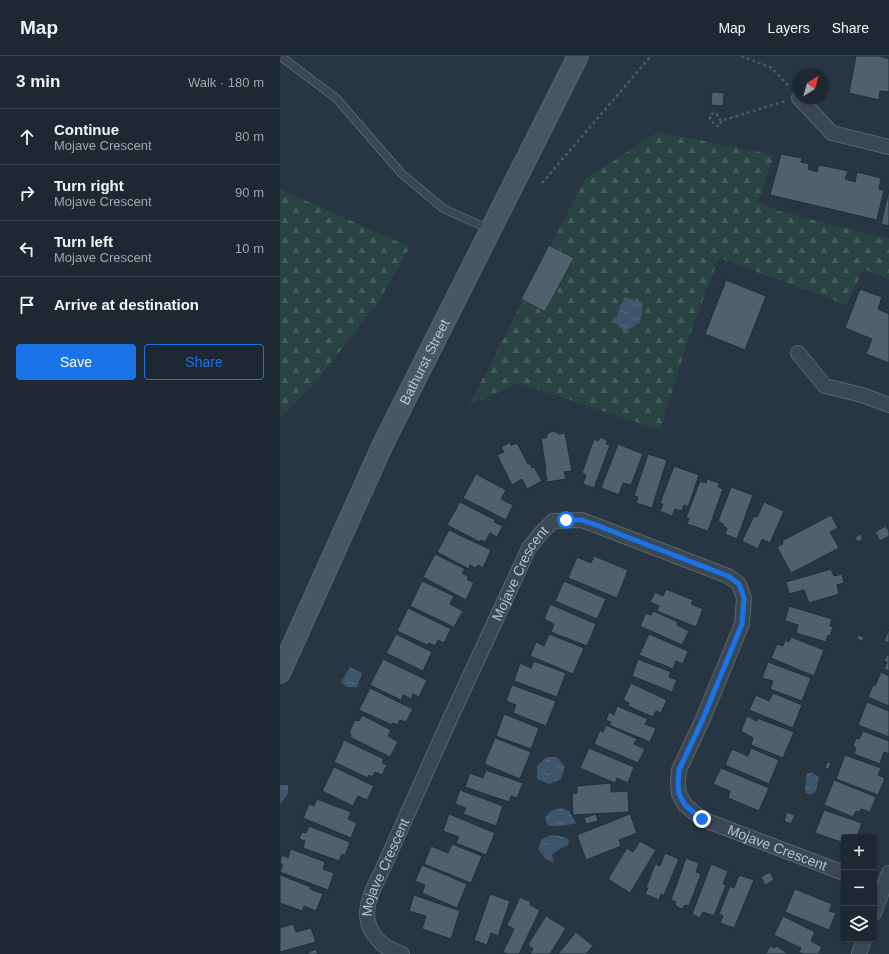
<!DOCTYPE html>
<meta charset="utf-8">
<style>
:root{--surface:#1d2832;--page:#2a343e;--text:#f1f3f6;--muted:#a0a6ac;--line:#3b444d;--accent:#1a73e8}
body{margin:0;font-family:Helvetica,sans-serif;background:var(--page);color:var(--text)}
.controls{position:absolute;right:12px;bottom:12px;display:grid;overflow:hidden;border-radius:4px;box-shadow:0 1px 3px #0004}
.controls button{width:36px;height:36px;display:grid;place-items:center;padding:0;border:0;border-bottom:1px solid var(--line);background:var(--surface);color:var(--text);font:20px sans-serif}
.compass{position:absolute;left:513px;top:12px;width:36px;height:36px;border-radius:50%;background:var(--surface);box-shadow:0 1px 3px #0004;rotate:37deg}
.stop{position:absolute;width:12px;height:12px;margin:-9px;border:3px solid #1a73e8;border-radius:50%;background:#fff}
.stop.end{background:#1a73e8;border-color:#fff;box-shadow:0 1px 4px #0008}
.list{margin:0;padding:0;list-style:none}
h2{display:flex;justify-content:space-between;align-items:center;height:52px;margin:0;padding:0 16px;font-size:17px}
h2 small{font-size:13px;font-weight:400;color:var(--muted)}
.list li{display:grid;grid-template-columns:26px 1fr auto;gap:12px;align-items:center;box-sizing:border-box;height:56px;padding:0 16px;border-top:1px solid var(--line)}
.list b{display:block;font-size:15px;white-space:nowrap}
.list p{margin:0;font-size:13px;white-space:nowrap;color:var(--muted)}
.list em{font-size:13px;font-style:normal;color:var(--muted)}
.actions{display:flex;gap:8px;padding:12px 16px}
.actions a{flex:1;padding:9px 0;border:1px solid var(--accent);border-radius:4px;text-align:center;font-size:14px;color:var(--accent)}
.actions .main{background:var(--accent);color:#fff}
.icon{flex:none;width:22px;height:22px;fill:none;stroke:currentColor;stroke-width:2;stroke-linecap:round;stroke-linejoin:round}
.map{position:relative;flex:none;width:609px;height:898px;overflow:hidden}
header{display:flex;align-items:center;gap:24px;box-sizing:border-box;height:56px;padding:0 20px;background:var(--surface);border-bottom:1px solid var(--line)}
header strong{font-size:19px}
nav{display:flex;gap:22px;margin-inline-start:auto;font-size:14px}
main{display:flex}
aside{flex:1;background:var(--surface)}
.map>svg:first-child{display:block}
.forest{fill:url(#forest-firs)}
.water{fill:url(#water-ripples)}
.building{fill:#50606d;stroke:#222f39}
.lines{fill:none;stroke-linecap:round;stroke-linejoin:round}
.service-casing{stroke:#59656f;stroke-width:9}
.minor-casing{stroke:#59656f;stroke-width:16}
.secondary-casing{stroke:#59656f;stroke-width:22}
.path{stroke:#475f5f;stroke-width:2.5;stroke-dasharray:3 3;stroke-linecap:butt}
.service{stroke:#3b4752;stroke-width:7}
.minor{stroke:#3b4752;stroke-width:14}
.secondary{stroke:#495765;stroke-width:20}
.route{stroke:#1a73e8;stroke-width:5}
.labels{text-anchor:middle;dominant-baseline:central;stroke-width:3.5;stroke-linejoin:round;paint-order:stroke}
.street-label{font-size:14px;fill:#b8c2cc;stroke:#202d37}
</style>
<header>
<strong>Map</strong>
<nav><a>Map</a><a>Layers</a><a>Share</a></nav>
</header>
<main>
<aside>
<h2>3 min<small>Walk · 180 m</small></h2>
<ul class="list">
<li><svg class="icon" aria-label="ahead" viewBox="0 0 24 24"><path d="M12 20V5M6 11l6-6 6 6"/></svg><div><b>Continue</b><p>Mojave Crescent</p></div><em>80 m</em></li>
<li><svg class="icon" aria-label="right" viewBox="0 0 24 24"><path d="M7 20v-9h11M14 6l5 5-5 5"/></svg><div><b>Turn right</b><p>Mojave Crescent</p></div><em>90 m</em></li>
<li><svg class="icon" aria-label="left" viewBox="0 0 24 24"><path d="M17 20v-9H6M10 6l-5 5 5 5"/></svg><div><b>Turn left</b><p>Mojave Crescent</p></div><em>10 m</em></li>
<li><svg class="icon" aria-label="arrive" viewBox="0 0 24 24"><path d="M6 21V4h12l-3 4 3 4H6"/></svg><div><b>Arrive at destination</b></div></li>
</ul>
<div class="actions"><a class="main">Save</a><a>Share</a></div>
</aside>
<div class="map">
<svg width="609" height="898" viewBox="0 0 609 898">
<defs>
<pattern id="forest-firs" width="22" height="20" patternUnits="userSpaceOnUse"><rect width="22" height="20" fill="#294343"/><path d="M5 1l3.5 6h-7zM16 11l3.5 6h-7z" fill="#465c5d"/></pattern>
<pattern id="water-ripples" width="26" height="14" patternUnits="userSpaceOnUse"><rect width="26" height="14" fill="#3d566b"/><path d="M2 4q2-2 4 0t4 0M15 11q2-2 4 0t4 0" fill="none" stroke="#576d7f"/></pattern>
</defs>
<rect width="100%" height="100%" fill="#273642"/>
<g class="forest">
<path d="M378 76 494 99 478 146 499 155 609 183V224L583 213 567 249 439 202 410 278 380 374 239 327 189 349 305 123Z"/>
<path d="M0 133 130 191 97 248 39 322 0 362Z"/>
</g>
<g class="water">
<path d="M345 242 352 243 363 247C362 264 360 269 344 275L335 267 339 252Z"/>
<path d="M70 611 82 617 77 631H67L61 626Z"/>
<path d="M267 701H277L285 711 281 723 269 728 257 723V710Z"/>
<path d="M531 716 539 721 536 735 531 739 525 737 526 719Z"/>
<path d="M0 729H8V738L0 748Z"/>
<path d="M281 752 289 755 296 767 283 770H268L265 762 271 755Z"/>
<path d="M270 779 280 780 289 783 288 789 276 795 272 799 274 807 265 802 258 793 261 784Z"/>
</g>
<g class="building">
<path d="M576 0H599L609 3V36L600 35 599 44 569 37Z"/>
<path d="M432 36 444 37 443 50 431 49Z"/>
<path d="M501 98 522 102 521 106 529 108 528 113 537 116 539 109 568 115 565 123 575 126 577 116 601 122 599 133 604 134 597 164 490 139Z"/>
<path d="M609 134V170L601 168Z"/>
<path d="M269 189 294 202 265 256 241 243Z"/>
<path d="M446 224 486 240 465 294 425 278Z"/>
<path d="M580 233 602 241 598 253 609 258V307L586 298 592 283 565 272Z"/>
<path d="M274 375 279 378 285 377 292 415 284 416 286 423 267 426 265 413H266L261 382H266L268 377Z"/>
<path d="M320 381 327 384 326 388 330 389 314 432 303 428 306 419 302 417 314 383 318 385Z"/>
<path d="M230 386 231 389 237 387 248 408H250L252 412 254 411 262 425 247 433 242 423 232 429 217 399 224 396 221 391Z"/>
<path d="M338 388 363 398 351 429 343 427 339 439 321 432Z"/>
<path d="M368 398 387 404 372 452 356 447 358 441 354 440Z"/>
<path d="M394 410 419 419 408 451 404 449 402 455 395 453 392 460 380 455 383 448 380 447Z"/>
<path d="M196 418 226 434 221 443 233 449 226 464 183 442Z"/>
<path d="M427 423 439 427 438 431 443 433 428 475 407 468 409 463 406 462 420 425 426 427Z"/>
<path d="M451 431 473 439 457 483 445 478 447 472 444 471 443 468 438 465Z"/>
<path d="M180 446 215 464 214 466 223 470 217 481 210 477 205 486 201 484 200 486 167 469Z"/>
<path d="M484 446 504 455 490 487 482 483 478 493 462 485 474 460 477 461Z"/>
<path d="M551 459 558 472 550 476 559 492 511 517 497 491 503 488 502 485Z"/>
<path d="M606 470 609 476V480L600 485 595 476Z"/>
<path d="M169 474 211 494 203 512 198 509 196 512 190 509 189 513 157 496Z"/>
<path d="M581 478 583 483 577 486 575 481Z"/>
<path d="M155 498 185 513 182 517 189 521 187 523 194 527 186 544 143 521Z"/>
<path d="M314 500 348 514 337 542 288 522 297 501 311 507Z"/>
<path d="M551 513 554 520 562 518 564 527 557 529 559 538 529 547 524 534 509 538 506 526Z"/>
<path d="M142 525 174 540 170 548 183 555 174 571 130 550Z"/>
<path d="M284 525 326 543 317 563 275 545Z"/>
<path d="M386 533 413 544 411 548 423 553 416 571 377 555 379 550 370 546 375 536 383 540Z"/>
<path d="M270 548 316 568 307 590 271 576 274 568 264 563Z"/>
<path d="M509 550 552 563 550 570 553 571 550 580 548 579 546 586 516 577 518 569 505 565Z"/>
<path d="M128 552 171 573 164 587 158 584 155 590 149 587 147 589 117 575Z"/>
<path d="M373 555 398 566 397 569 409 575 402 589 360 570 366 557 371 559Z"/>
<path d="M609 573V587L604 585Z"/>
<path d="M116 578 152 596 143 615 106 597Z"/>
<path d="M269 578 304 592 293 618 250 600 256 586 264 590Z"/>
<path d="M369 578 408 595 403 608 396 605 393 613 359 599Z"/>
<path d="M578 579 584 581 582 585 577 583Z"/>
<path d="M511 581 544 594 534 620 491 602 497 588 503 590 505 584 509 586Z"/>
<path d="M607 599H609V615L604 613 607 606 604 605Z"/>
<path d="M103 603 147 624 139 641 133 638 131 643 123 639 121 644 90 629Z"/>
<path d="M358 603 391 616 389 621 397 624 392 636 352 620Z"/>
<path d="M254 605 286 617 277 641 234 625 240 607 251 612Z"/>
<path d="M488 606 531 622 522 645 490 633 493 625 482 622Z"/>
<path d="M601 616 609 620V650L588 641 593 629 595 630Z"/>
<path d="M351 627 387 644 381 657 376 655 373 661 348 650 349 647 343 644Z"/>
<path d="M232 629 276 645 266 670 233 657 236 649 226 645Z"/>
<path d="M90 632 133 653 126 666 120 664 118 669 113 667 112 669 79 654Z"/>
<path d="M493 637 522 649 513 672 469 654 476 639 489 645Z"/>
<path d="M587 646 609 655V681L578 669Z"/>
<path d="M337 650 368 663 365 668 376 672 370 686 329 669 331 666 326 664 329 656 334 659Z"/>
<path d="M224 658 259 672 251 693 216 680Z"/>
<path d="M82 659 111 674 108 680 118 686 110 701 70 681 71 678 69 677 75 664 79 665Z"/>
<path d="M467 660 477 665V662L514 676 503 702 471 689 473 682 461 675Z"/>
<path d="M326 669 357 683 354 688 365 693 358 707 314 688 320 674 323 676Z"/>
<path d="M583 675 609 685V698L604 696 600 708 574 698 576 692 573 690 576 682 579 683Z"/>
<path d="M215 682 251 696 240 723 204 708Z"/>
<path d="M64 684 104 703 102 707 107 709 102 719 95 716 92 721 89 719 88 722 54 706Z"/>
<path d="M309 692 354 711 348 727 337 722 335 727 300 712Z"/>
<path d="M471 692 499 704 489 728 445 709 452 693 468 700Z"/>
<path d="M565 699 601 712 598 719 605 722 598 739 556 723Z"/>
<path d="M547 706 551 707 549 713 545 712Z"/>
<path d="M54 711 94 730 87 744 78 740 73 750 42 735Z"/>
<path d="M441 712 489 732 479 755 448 742 450 735 433 728Z"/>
<path d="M441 712 489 732 479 755 448 742 450 735 433 728Z"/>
<path d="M206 714 243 727 237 742 231 740 229 746 185 731 190 717 203 722Z"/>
<path d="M554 724 596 741 590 756 581 753 580 756 576 755 573 761 544 749Z"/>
<path d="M331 727V736L348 735 349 756 293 759 292 738 297 737V730Z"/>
<path d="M180 734 223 750 216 770 183 758 186 752 175 748Z"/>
<path d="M37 743 71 756 68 763 77 767 71 782 23 762 29 748 34 750Z"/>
<path d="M544 754 582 767 577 781H564V787L535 777Z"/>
<path d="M507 756 515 759 511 768 504 765Z"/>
<path d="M169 758 215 777 206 799 176 787 179 781 163 775Z"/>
<path d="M316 758 318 765 306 768 304 762Z"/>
<path d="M350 758 357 777 339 784 341 790 306 804 297 779Z"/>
<path d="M29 770 70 786 65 799 62 798 59 805 23 792 25 785 19 783 22 776 26 777Z"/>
<path d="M360 785 376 794 350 837 328 823 347 792 353 796Z"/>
<path d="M172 788 202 800 191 827 144 808 151 790 168 797Z"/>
<path d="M11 793 45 806 43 813 54 817 48 834 0 816 3 809 0 807 2 799 8 802Z"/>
<path d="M385 797 399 803 384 839 381 838 379 844 365 838 368 832H366L375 808 380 810Z"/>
<path d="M406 802 419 807 416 816 421 818 409 850 405 849 402 853 397 851 395 848 396 846 391 844Z"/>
<path d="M431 808 448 815 443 828 446 829 434 860 423 856 420 862 412 858Z"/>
<path d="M142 809 187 828 177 852 142 837 145 829 135 825Z"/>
<path d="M490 816 494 824 485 829 481 821Z"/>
<path d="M0 819 31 831 30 833 43 838 36 855 24 850 22 855 0 847Z"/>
<path d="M459 819 474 824 454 872 440 867 443 860 439 858 450 830 454 832Z"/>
<path d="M515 833 552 848 549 855 556 857 549 874 505 856Z"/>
<path d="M210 838 230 845 218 880 211 877 207 889 194 884Z"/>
<path d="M134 839 180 855 171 883 142 873 146 860 129 855Z"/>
<path d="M240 841 251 846 250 849 260 854 239 898H227L223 896 234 873 227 869Z"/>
<path d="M266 860 286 872 270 898H250L253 893 249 890V887Z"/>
<path d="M503 860 535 876 531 885 542 891 538 898H523L519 896 521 892 494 879Z"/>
<path d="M13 868 16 876 31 872 36 886 0 896V872Z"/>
<path d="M296 876 313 890 306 898H278Z"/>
<path d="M491 890 494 892 497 890 508 898H485Z"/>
<path d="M36 893 38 898H26L29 896Z"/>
</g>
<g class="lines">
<g class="service-casing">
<path id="service" d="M0 0 56 42 122 118 164 153 209 173"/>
</g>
<g class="minor-casing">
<g id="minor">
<path d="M519 42 552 77 609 91"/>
<path d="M518 297 545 330 582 339 609 349"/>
<path d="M594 857 609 817"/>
<path id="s1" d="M122 898C116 895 109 893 105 890 78 869 86 845 100 819L169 665 249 492 261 477 273 465 302 464 448 520 459 528 464 542 462 568 422 665 399 714 398 728 399 738 405 749 422 763 564 817"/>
<path d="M579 898 584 883"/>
</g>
</g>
<g class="secondary-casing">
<g id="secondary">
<path id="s2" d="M0 617 104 386 298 0"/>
</g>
</g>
<g class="path">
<path d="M461 0 492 12 510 32"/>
<path d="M441 65 440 70H436L430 63V58L436 57 441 65 505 45"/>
<path d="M262 127 371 0"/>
</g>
<use href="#service" class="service"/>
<use href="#minor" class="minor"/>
<use href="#secondary" class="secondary"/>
</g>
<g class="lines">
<path class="route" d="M286 464H302L316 469 448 520 459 528 464 542 462 568 422 665 399 714 398 728 399 738 405 749 422 763"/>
</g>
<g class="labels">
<g class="street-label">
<text stroke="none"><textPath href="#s2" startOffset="343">Bathurst Street</textPath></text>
<text stroke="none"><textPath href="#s1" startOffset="431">Mojave Crescent</textPath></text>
<text stroke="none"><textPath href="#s1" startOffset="1032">Mojave Crescent</textPath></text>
<text stroke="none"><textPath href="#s1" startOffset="107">Mojave Crescent</textPath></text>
</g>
</g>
</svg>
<div class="controls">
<button>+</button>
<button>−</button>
<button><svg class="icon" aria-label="layers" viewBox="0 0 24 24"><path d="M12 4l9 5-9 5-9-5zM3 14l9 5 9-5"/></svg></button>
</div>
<svg class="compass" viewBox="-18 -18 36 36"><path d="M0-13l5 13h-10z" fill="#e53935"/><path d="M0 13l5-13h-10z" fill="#a0a6ac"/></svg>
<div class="stop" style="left:286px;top:464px"></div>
<div class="stop end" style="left:422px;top:763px"></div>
</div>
</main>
